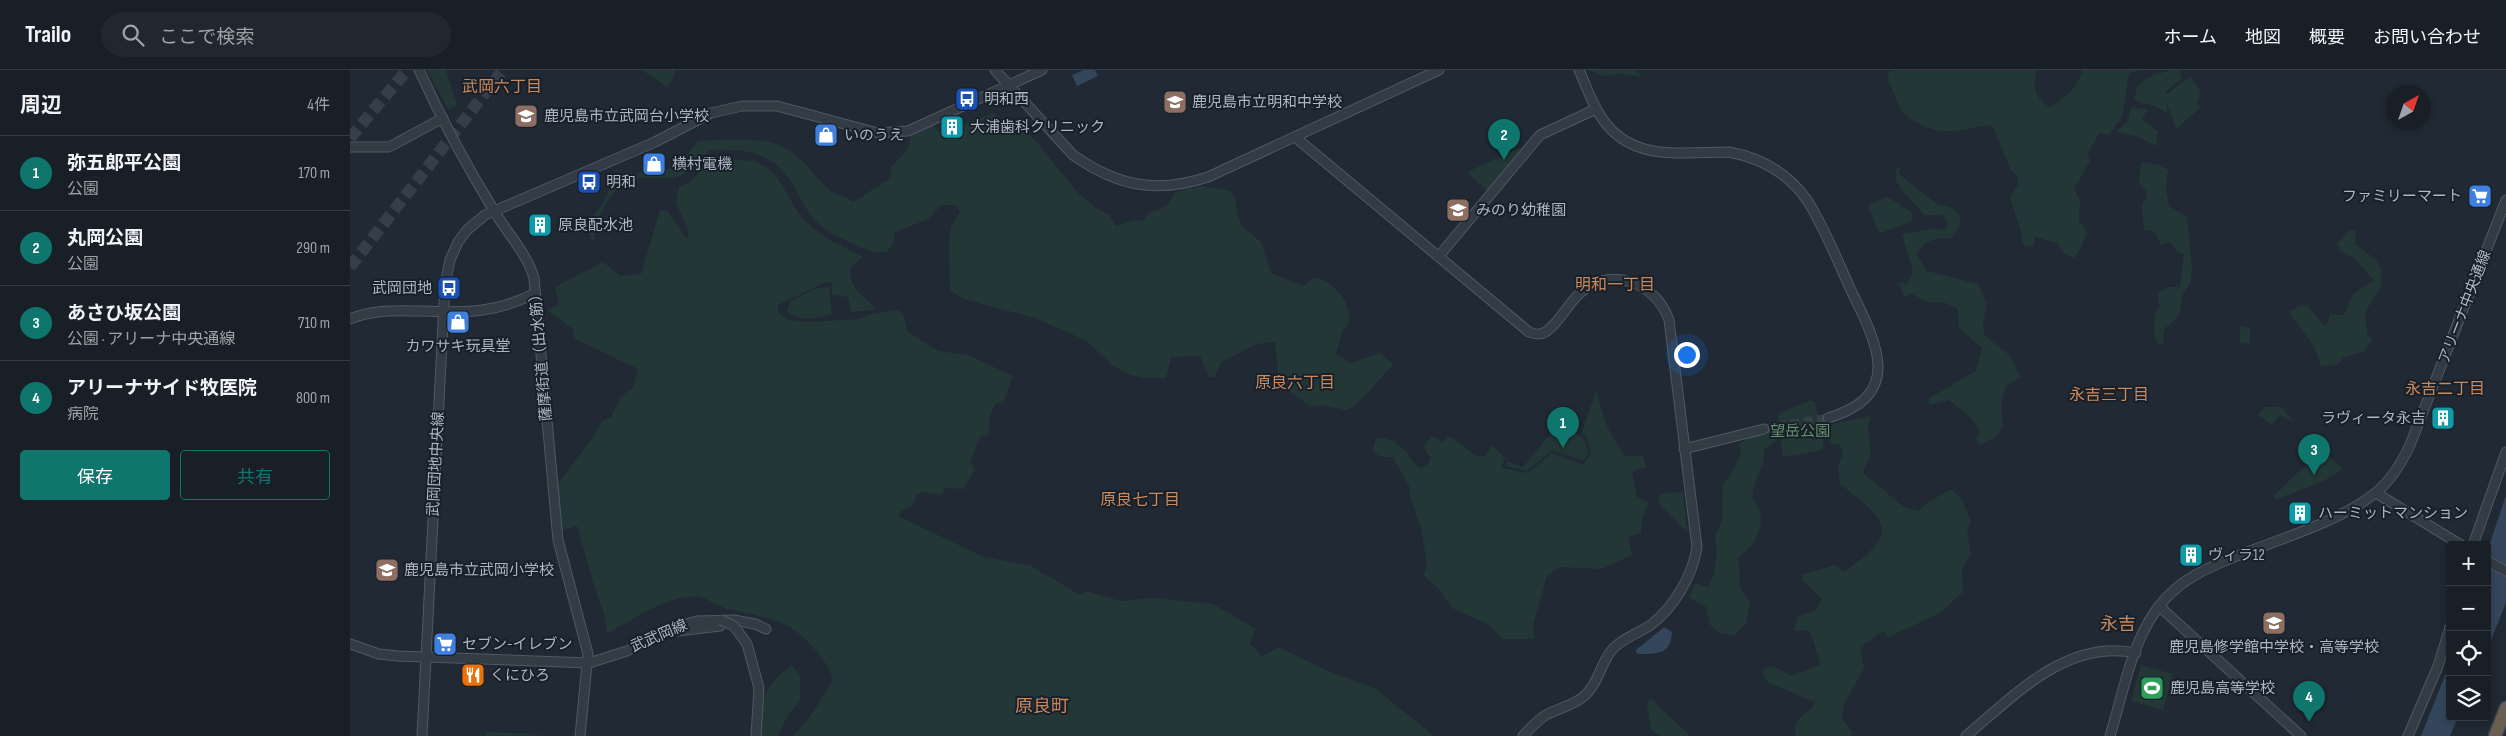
<!DOCTYPE html>
<html lang="ja">
<meta charset="utf-8">
<style>
:root{--surface:#181f27;--page:#21272f;--text:#f1f3f6;--muted:#9fa2a7;--line:#363d44;--accent:#0f766e}
body{margin:0;font-family:"Sofia Sans Condensed","Noto Sans JP",sans-serif;background:var(--page);color:var(--text)}
.controls{position:absolute;right:15px;bottom:15px;display:grid;overflow:hidden;border-radius:5px;box-shadow:0 2px 8px #0003}
.controls button{width:45px;height:45px;display:grid;place-items:center;padding:0;border:0;border-bottom:1px solid var(--line);background:var(--surface);color:var(--text);font:25px sans-serif}
.compass{position:absolute;left:2036px;top:15px;width:45px;height:45px;border-radius:50%;background:var(--surface);box-shadow:0 2px 8px #0003;rotate:40deg}
.you{position:absolute;left:1336px;top:284px;width:18px;height:18px;margin:-12px;border:4px solid #fff;border-radius:50%;background:#1a73e8;box-shadow:0 0 0 8px #1a73e833}
.badge{display:grid;place-items:center;width:32px;height:32px;border-radius:50%;background:var(--accent);color:#fff;font-size:16px;font-weight:700}
.pin{position:absolute;translate:-50% -41px;filter:drop-shadow(0 1px 2px #0008)}
.pin::after{content:'';position:absolute;top:26px;width:18px;height:15px;background:inherit;clip-path:polygon(0 0,100% 0,50% 100%)}
.list{margin:0;padding:0;list-style:none}
h2{display:flex;justify-content:space-between;align-items:center;height:65px;margin:0;padding:0 20px;font-size:21px}
h2 small{font-size:16px;font-weight:400;color:var(--muted)}
.list li{display:grid;grid-template-columns:32px 1fr auto;gap:15px;align-items:center;box-sizing:border-box;height:75px;padding:0 20px;border-top:1px solid var(--line)}
.list b{display:block;font-size:19px;white-space:nowrap}
.list p{margin:0;font-size:16px;white-space:nowrap;color:var(--muted)}
.list em{font-size:16px;font-style:normal;color:var(--muted)}
.actions{display:flex;gap:10px;padding:15px 20px}
.actions a{flex:1;padding:11px 0;border:1px solid var(--accent);border-radius:5px;text-align:center;font-size:18px;color:var(--accent)}
.actions .main{background:var(--accent);color:#fff}
.icon{flex:none;width:28px;height:28px;fill:none;stroke:currentColor;stroke-width:2;stroke-linecap:round;stroke-linejoin:round}
.map{position:relative;flex:none;width:2156px;height:666px;overflow:hidden}
header{display:flex;align-items:center;gap:30px;box-sizing:border-box;height:70px;padding:0 25px;background:var(--surface);border-bottom:1px solid var(--line)}
header strong{font-size:24px}
nav{display:flex;gap:28px;margin-inline-start:auto;font-size:18px}
.search{width:350px;height:45px;background:var(--page);display:flex;align-items:center;gap:12px;box-sizing:border-box;padding:0 18px;border-radius:28px;color:var(--muted);font-size:19px}
main{display:flex}
aside{flex:1;background:var(--surface)}
.map>svg:first-child{display:block}
.green{fill:#243737}
.water{fill:#34465b}
.lines{fill:none;stroke-linecap:round;stroke-linejoin:round}
.minor-tunnel{stroke:#353e49;stroke-width:9;stroke-dasharray:9 4.5;stroke-linecap:butt}
.highway-tunnel{stroke:#353e49;stroke-width:12;stroke-dasharray:12 6;stroke-linecap:butt}
.minor-casing{stroke:#505963;stroke-width:11}
.highway-casing{stroke:#3d464f;stroke-width:15}
.minor{stroke:#333b45;stroke-width:9}
.highway{stroke:#6a5f50;stroke-width:12}
.minor-bridge-casing{stroke:#505963;stroke-width:11;stroke-linecap:butt}
.minor-bridge{stroke:#333b45;stroke-width:9}
.labels{text-anchor:middle;dominant-baseline:central;stroke-width:4;stroke-linejoin:round;paint-order:stroke}
.poi-label{font-size:15px;fill:#adb6c2;stroke:#182029;text-anchor:start}
.street-label{font-size:15px;fill:#adb6c2;stroke:#182029}
.park-label{font-size:15px;fill:#66906e;stroke:#182029}
.neighbourhood-label{font-size:16px;fill:#cc885d;stroke:#182029}
.quarter-label{font-size:18px;fill:#cc885d;stroke:#182029}
</style>
<header>
<strong>Trailo</strong>
<div class="search"><svg class="icon" aria-label="search" viewBox="0 0 24 24"><circle cx="10" cy="10" r="6"/><path d="M15 15l6 6"/></svg>ここで検索</div>
<nav><a>ホーム</a><a>地図</a><a>概要</a><a>お問い合わせ</a></nav>
</header>
<main>
<aside>
<h2>周辺<small>4件</small></h2>
<ul class="list">
<li><span class="badge">1</span><div><b>弥五郎平公園</b><p>公園</p></div><em>170 m</em></li>
<li><span class="badge">2</span><div><b>丸岡公園</b><p>公園</p></div><em>290 m</em></li>
<li><span class="badge">3</span><div><b>あさひ坂公園</b><p>公園 · アリーナ中央通線</p></div><em>710 m</em></li>
<li><span class="badge">4</span><div><b>アリーナサイド牧医院</b><p>病院</p></div><em>800 m</em></li>
</ul>
<div class="actions"><a class="main">保存</a><a>共有</a></div>
</aside>
<div class="map">
<svg width="2156" height="666" viewBox="0 0 2156 666">
<rect width="100%" height="100%" fill="#202934"/>
<g class="green">
<path d="M77 0H96L107 36 98 39Z"/>
<path d="M292 0H324L325 6 317 17Z"/>
<path d="M1241 0H1286L1292 7C1286 6 1279 4 1272 4 1258 3 1253 10 1241 0Z"/>
<path d="M1549 0H1686C1684 21 1683 24 1700 38 1713 28 1729 18 1732 0H1789L1779 3 1772 48 1758 65 1749 63 1738 83 1740 91 1724 119 1730 131 1729 151 1737 162 1730 180 1724 188 1715 184 1706 173 1685 167 1684 177 1673 175 1671 162 1660 127 1668 114V107L1661 100 1642 55C1610 58 1596 69 1566 52 1559 48 1554 45 1551 39 1545 30 1546 23 1537 11L1539 2Z"/>
<path d="M1822 0H1828L1833 8 1816 21V25L1840 7 1851 22 1847 32 1850 38 1826 59 1817 32V43L1804 36 1784 30 1787 16 1803 5Z"/>
<path d="M1781 37 1798 40 1791 49 1808 61 1806 76 1789 67 1766 62 1778 51Z"/>
<path d="M644 43 657 56 672 58 684 69 729 124 750 141 758 144 766 156 783 150 794 151 799 142C814 140 819 135 825 122L851 116 880 121 885 127 887 144 892 156 911 172 921 203 954 216 962 209 969 208C988 217 1001 232 999 254L993 259 986 284 1001 293 1030 283 1044 295C1027 308 1017 330 997 340L971 335 960 337 935 317 928 305 925 272 907 274 872 292 864 307H859L850 286 821 287 816 308H794L778 304 762 295 737 271 685 248 613 229 600 220 599 171 601 156 610 142 606 135H591L579 149 545 162 544 171 538 181C526 185 517 180 506 175 491 168 474 162 464 149 448 130 444 108 424 93 406 80 382 79 361 80 350 86 344 100 332 105 321 110 305 107 293 108 261 110 248 145 243 173L237 160C240 148 246 143 253 133 257 126 260 114 267 110 276 103 315 98 327 98L348 71C369 70 414 67 432 76 451 85 462 103 477 118 484 125 495 125 503 132L541 108V97L558 79 561 64 582 54 590 64 597 68 604 65 618 52Z"/>
<path d="M1172 77 1174 79 1140 119 1137 120 1118 104 1119 101Z"/>
<path d="M371 88C383 90 399 89 409 93 433 103 438 133 454 150 471 167 492 176 513 187L500 197C499 217 511 225 525 237L522 240 501 242 498 227 482 225V212H476L428 235V243L439 250 458 252 510 249 520 244 548 240 553 244 557 261 588 281 618 285 663 306 653 333H646L639 348V365L630 367 620 392 625 399 614 419 596 418 591 425 574 422 567 425 562 435 549 443 550 447 634 487 681 496 730 525 736 521 771 531 805 528 863 534 906 559 900 574 912 586 929 577 976 600 1026 619 1084 666H443L460 647 483 610C480 598 474 591 466 581 438 546 415 549 375 538 358 533 358 524 336 527 307 532 282 550 257 564L254 543 244 516 227 456 210 461 205 417 244 366 252 351 261 347 271 326 283 318 288 299 223 268 224 260 197 240 209 235 205 217 253 192 271 206 291 204 310 140H317L337 169 339 162 326 133 329 116C351 111 346 94 371 88Z"/>
<path d="M1791 92 1809 95 1818 100 1816 120 1819 136 1837 147 1842 199 1841 212 1833 224 1829 246C1818 259 1811 253 1814 274L1808 275 1804 264 1805 244 1809 236 1808 222 1820 217H1830L1834 184 1828 183 1820 172 1811 175 1804 161 1794 160 1792 134 1797 127V121L1789 114Z"/>
<path d="M1551 96 1549 104 1588 135 1600 137 1609 143C1612 155 1609 160 1601 168 1585 169 1573 169 1567 185L1577 201 1628 214 1637 234 1633 252 1634 265 1659 285 1671 307 1656 316 1651 331 1653 357 1645 368 1630 375 1627 372V367L1630 362C1623 347 1612 340 1599 330L1579 335V328L1626 301 1632 278 1609 258 1608 239 1596 233 1576 232 1562 224 1554 227 1549 212 1557 214 1563 202 1552 164 1583 159 1596 160 1598 151 1591 145H1574C1565 130 1542 118 1546 100Z"/>
<path d="M1538 127 1561 142 1563 151 1531 163 1528 161 1518 135Z"/>
<path d="M2006 160 2005 174 2026 190 2031 199V216L2015 242 2017 264 2022 270 2014 282 1994 287 1987 295 1971 296 1965 278 1939 242 1949 236 1957 235 1974 255 1978 253 1980 244 1994 245 2003 224 2024 210 2003 187 1991 182 1987 174 1998 161Z"/>
<path d="M479 217 482 244C469 248 449 252 437 242L440 232 466 218Z"/>
<path d="M1890 256 1900 258V272L1898 274 1890 273Z"/>
<path d="M1246 320C1254 348 1257 363 1276 386H1293L1296 397 1282 401 1287 428 1299 432 1292 449 1291 463 1278 467 1282 485 1252 499 1209 497 1197 506 1183 556 1184 569H1152L1139 555 1102 538 1087 517 1074 506 1077 494 1071 458 1060 427 1059 416 1043 387C1035 387 1029 388 1022 381L1026 368C1055 367 1056 390 1071 398L1078 394 1081 388 1073 377 1082 366 1093 372 1099 366 1128 387 1135 386 1142 375 1155 388 1151 398 1178 403 1202 383 1233 395 1241 383 1237 368 1232 362Z"/>
<path d="M1461 330 1465 332 1474 377 1472 380 1435 387 1433 385 1428 347 1431 343Z"/>
<path d="M1915 337H1932L1944 353 1930 345 1922 355 1908 345Z"/>
<path d="M1521 346 1518 358 1521 382 1513 403 1554 437 1569 441C1577 432 1589 427 1600 419L1611 427 1621 452 1617 461 1621 483 1612 500 1613 522 1590 543 1539 567 1533 561 1510 577 1514 598 1494 634 1492 649 1503 663 1500 666H1446C1441 645 1460 646 1465 632L1419 613 1413 604 1414 599 1424 596 1441 606 1470 595 1464 572 1459 561 1444 560 1448 546 1464 541 1472 529 1452 510 1453 504 1485 495 1494 502C1551 462 1539 452 1490 414L1488 398 1493 382 1488 374H1481L1479 358 1483 354Z"/>
<path d="M1208 355C1224 361 1238 366 1238 385L1232 390 1202 380 1177 401 1156 396 1157 391 1173 397Z"/>
<path d="M1416 362H1424L1427 370 1414 379C1417 398 1400 411 1403 431 1421 447 1405 479 1387 488 1395 509 1381 510 1400 532L1396 553 1384 566 1369 563 1360 555 1356 537 1339 528 1345 513 1358 517 1364 503 1367 481 1365 466 1372 452 1373 414 1383 401 1391 383 1389 374 1398 368Z"/>
<path d="M1972 380 1991 397 1992 400 1973 411 1926 430 1923 426Z"/>
<path d="M1333 422 1337 462 1309 434V424Z"/>
<path d="M442 595 450 605V631L438 645 428 666H410C413 628 409 620 442 595Z"/>
<path d="M1791 595 1823 604 1813 640 1781 631Z"/>
<path d="M1300 628 1340 666H1311L1301 660 1297 635Z"/>
<path d="M136 662 206 665 135 666Z"/>
</g>
<g class="water">
<path d="M734 0H745L748 6 727 16 722 5Z"/>
<path d="M2156 425V533L2137 580V482Z"/>
<path d="M1314 557 1322 562C1321 585 1307 584 1287 584L1286 580Z"/>
<path d="M2100 593V647H2108L2100 666H2071Z"/>
</g>
<g class="lines">
<path class="minor-tunnel" d="M1414 359 1478 348"/>
<g class="highway-tunnel">
<path d="M0 68 57 0"/>
<path d="M0 197 153 0"/>
</g>
<g class="minor-casing">
<g id="minor">
<path d="M69 0C91 48 116 95 143 139 156 162 177 183 184 208L208 470 238 584 230 666"/>
<path d="M645 0 723 85C767 116 806 124 858 107L1089 0"/>
<path d="M1229 0C1237 18 1244 39 1257 55 1288 92 1336 82 1379 82 1412 88 1438 103 1457 130 1474 157 1486 187 1499 216 1524 269 1558 324 1478 348"/>
<path d="M945 67 1179 262C1186 265 1191 265 1197 261 1210 251 1218 234 1230 223 1262 195 1306 213 1319 250L1347 477C1343 505 1324 537 1302 554 1289 564 1271 568 1261 581 1250 595 1248 615 1233 627 1222 636 1208 638 1196 645 1187 650 1180 659 1173 666"/>
<path d="M0 77H39L93 48"/>
<path d="M1089 186 1190 65 1246 39"/>
<path d="M0 249C23 239 48 241 73 241 114 243 148 243 185 223"/>
<path d="M1334 379 1414 359"/>
<path d="M2026 423 2111 475"/>
<path d="M2123 475 2156 382"/>
<path d="M2137 491 2156 501"/>
<path d="M1809 536 1951 666"/>
<path d="M328 561 370 556"/>
<path d="M0 574 29 584 48 586 239 593 277 581 321 558 347 551 384 550 405 554 416 559"/>
<path d="M397 574 409 618 406 666"/>
<path d="M72 666 95 214 100 190 108 172 117 160 135 145 305 72 361 43 392 36H427L528 63 558 61 692 0"/>
<path d="M1616 666C1664 626 1717 568 1786 583"/>
<path d="M1760 666C1774 621 1782 565 1815 529 1833 509 1857 498 1882 488 1928 469 1985 454 2024 424 2040 412 2052 392 2060 375L2156 130"/>
<path d="M2058 666 2088 596 2100 557"/>
</g>
</g>
<g class="highway-casing">
<path id="highway" d="M2145 666 2156 638"/>
</g>
<use href="#minor" class="minor"/>
<use href="#highway" class="highway"/>
<g class="minor-bridge-casing">
<path id="minor-bridge" d="M371 550 384 556 397 574"/>
</g>
<use href="#minor-bridge" class="minor-bridge"/>
</g>
<defs>
<g id="bus-square" transform="scale(1.25)"><rect x="-9" y="-9" width="18" height="18" rx="4" fill="#1a4fb4" stroke="#182029"/><path d="M-5-6H5V4H4V6H2V4H-2V6H-4V4H-5ZM-3.5-4V0h7V-4ZM-3.5 1.2v1.5H-2V1.2ZM2 1.2v1.5H3.5V1.2Z" fill="#fff"/></g>
<g id="school-square" transform="scale(1.25)"><rect x="-9" y="-9" width="18" height="18" rx="4" fill="#8d6e63" stroke="#182029"/><path d="M0-5L7-2L0 1L-7-2ZM-4 1L0 2.5L4 1V4Q0 6-4 4Z" fill="#fff"/></g>
<g id="building-square" transform="scale(1.25)"><rect x="-9" y="-9" width="18" height="18" rx="4" fill="#0f9aa8" stroke="#182029"/><path d="M-4-6H4V6H1V3H-1V6H-4ZM-2.5-4.3h1.7v1.8h-1.7ZM.8-4.3h1.7v1.8H.8ZM-2.5-1h1.7V.8h-1.7ZM.8-1h1.7V.8H.8Z" fill="#fff"/></g>
<g id="shop-square" transform="scale(1.25)"><rect x="-9" y="-9" width="18" height="18" rx="4" fill="#3f7fe0" stroke="#182029"/><path d="M-5-2.5h2.3a2.7 3.5 0 0 1 5.4 0H5L5.5 6h-11ZM-1.5-2.5h3a1.5 2.3 0 0 0-3 0Z" fill="#fff"/></g>
<g id="supermarket-square" transform="scale(1.25)"><rect x="-9" y="-9" width="18" height="18" rx="4" fill="#3f7fe0" stroke="#182029"/><path d="M-6-5.5h2.5l.6 2H6L4.5 2H-2.5L-4.4-4H-6ZM-1.5 3.2a1.3 1.3 0 1 0 .1 0ZM3 3.2a1.3 1.3 0 1 0 .1 0Z" fill="#fff"/></g>
<g id="restaurant-square" transform="scale(1.25)"><rect x="-9" y="-9" width="18" height="18" rx="4" fill="#e8710a" stroke="#182029"/><path d="M-5-6h1v4h1v-4h1v4h1v-4h1v5L-1.5 .5V6h-2V.5L-5-1ZM5-6V6H3V1.5H1.5Q1.5-4 5-6Z" fill="#fff"/></g>
<g id="stadium-square" transform="scale(1.25)"><rect x="-9" y="-9" width="18" height="18" rx="4" fill="#2e9e5b" stroke="#182029"/><path d="M0-5a6.5 5 0 1 0 0 10a6.5 5 0 1 0 0-10ZM-3.5-1.8h7v3.6h-7Z" fill="#fff"/></g>
</defs>
<g fill-rule="evenodd">
<use href="#bus-square" x="617" y="29"/>
<use href="#school-square" x="825" y="32"/>
<use href="#school-square" x="176" y="46"/>
<use href="#building-square" x="602" y="57"/>
<use href="#shop-square" x="476" y="65"/>
<use href="#shop-square" x="304" y="94"/>
<use href="#bus-square" x="239" y="112"/>
<use href="#supermarket-square" x="2130" y="126"/>
<use href="#school-square" x="1108" y="140"/>
<use href="#building-square" x="190" y="155"/>
<use href="#bus-square" x="99" y="218"/>
<use href="#shop-square" x="108" y="252"/>
<use href="#building-square" x="2093" y="348"/>
<use href="#building-square" x="1950" y="443"/>
<use href="#building-square" x="1841" y="485"/>
<use href="#school-square" x="37" y="500"/>
<use href="#school-square" x="1924" y="553"/>
<use href="#supermarket-square" x="95" y="574"/>
<use href="#restaurant-square" x="123" y="605"/>
<use href="#stadium-square" x="1802" y="618"/>
</g>
<g class="labels">
<g class="poi-label">
<text x="634" y="29">明和西</text>
<text x="842" y="32">鹿児島市立明和中学校</text>
<text x="194" y="46">鹿児島市立武岡台小学校</text>
<text x="620" y="57">大浦歯科クリニック</text>
<text x="494" y="65">いのうえ</text>
<text x="322" y="94">横村電機</text>
<text x="256" y="112">明和</text>
<text x="2112" y="126" text-anchor="end">ファミリーマート</text>
<text x="1126" y="140">みのり幼稚園</text>
<text x="208" y="155">原良配水池</text>
<text x="82" y="218" text-anchor="end">武岡団地</text>
<text x="108" y="276" text-anchor="middle">カワサキ玩具堂</text>
<text x="2076" y="348" text-anchor="end">ラヴィータ永吉</text>
<text x="1968" y="443">ハーミットマンション</text>
<text x="1858" y="485">ヴィラ12</text>
<text x="54" y="500">鹿児島市立武岡小学校</text>
<text x="112" y="574">セブン-イレブン</text>
<text x="1924" y="577" text-anchor="middle">鹿児島修学館中学校・高等学校</text>
<text x="140" y="605">くにひろ</text>
<text x="1820" y="618">鹿児島高等学校</text>
</g>
<g class="street-label">
<text transform="translate(2115 237) rotate(-69)">アリーナ中央通線</text>
<text transform="translate(191 284) rotate(-95)">薩摩街道（出水筋）</text>
<text transform="translate(86 394) rotate(-87)">武岡団地中央線</text>
<text transform="translate(309 566) rotate(-23)">武武岡線</text>
</g>
<g class="park-label">
<text x="1450" y="361">望岳公園</text>
</g>
<g class="neighbourhood-label">
<text x="152" y="17">武岡六丁目</text>
<text x="1265" y="215">明和一丁目</text>
<text x="945" y="313">原良六丁目</text>
<text x="2095" y="319">永吉二丁目</text>
<text x="1759" y="325">永吉三丁目</text>
<text x="790" y="430">原良七丁目</text>
</g>
<g class="quarter-label">
<text x="1768" y="554">永吉</text>
<text x="692" y="636">原良町</text>
</g>
</g>
</svg>
<div class="controls">
<button>+</button>
<button>−</button>
<button><svg class="icon" aria-label="locate" viewBox="0 0 24 24"><circle cx="12" cy="12" r="6"/><path d="M12 2v4M12 18v4M2 12h4M18 12h4"/></svg></button>
<button><svg class="icon" aria-label="layers" viewBox="0 0 24 24"><path d="M12 4l9 5-9 5-9-5zM3 14l9 5 9-5"/></svg></button>
</div>
<svg class="compass" viewBox="-18 -18 36 36"><path d="M0-13l5 13h-10z" fill="#e53935"/><path d="M0 13l5-13h-10z" fill="#9fa2a7"/></svg>
<div class="you"></div>
<div class="pin badge" style="left:1213px;top:378px">1</div>
<div class="pin badge" style="left:1154px;top:90px">2</div>
<div class="pin badge" style="left:1964px;top:405px">3</div>
<div class="pin badge" style="left:1959px;top:652px">4</div>
</div>
</main>
